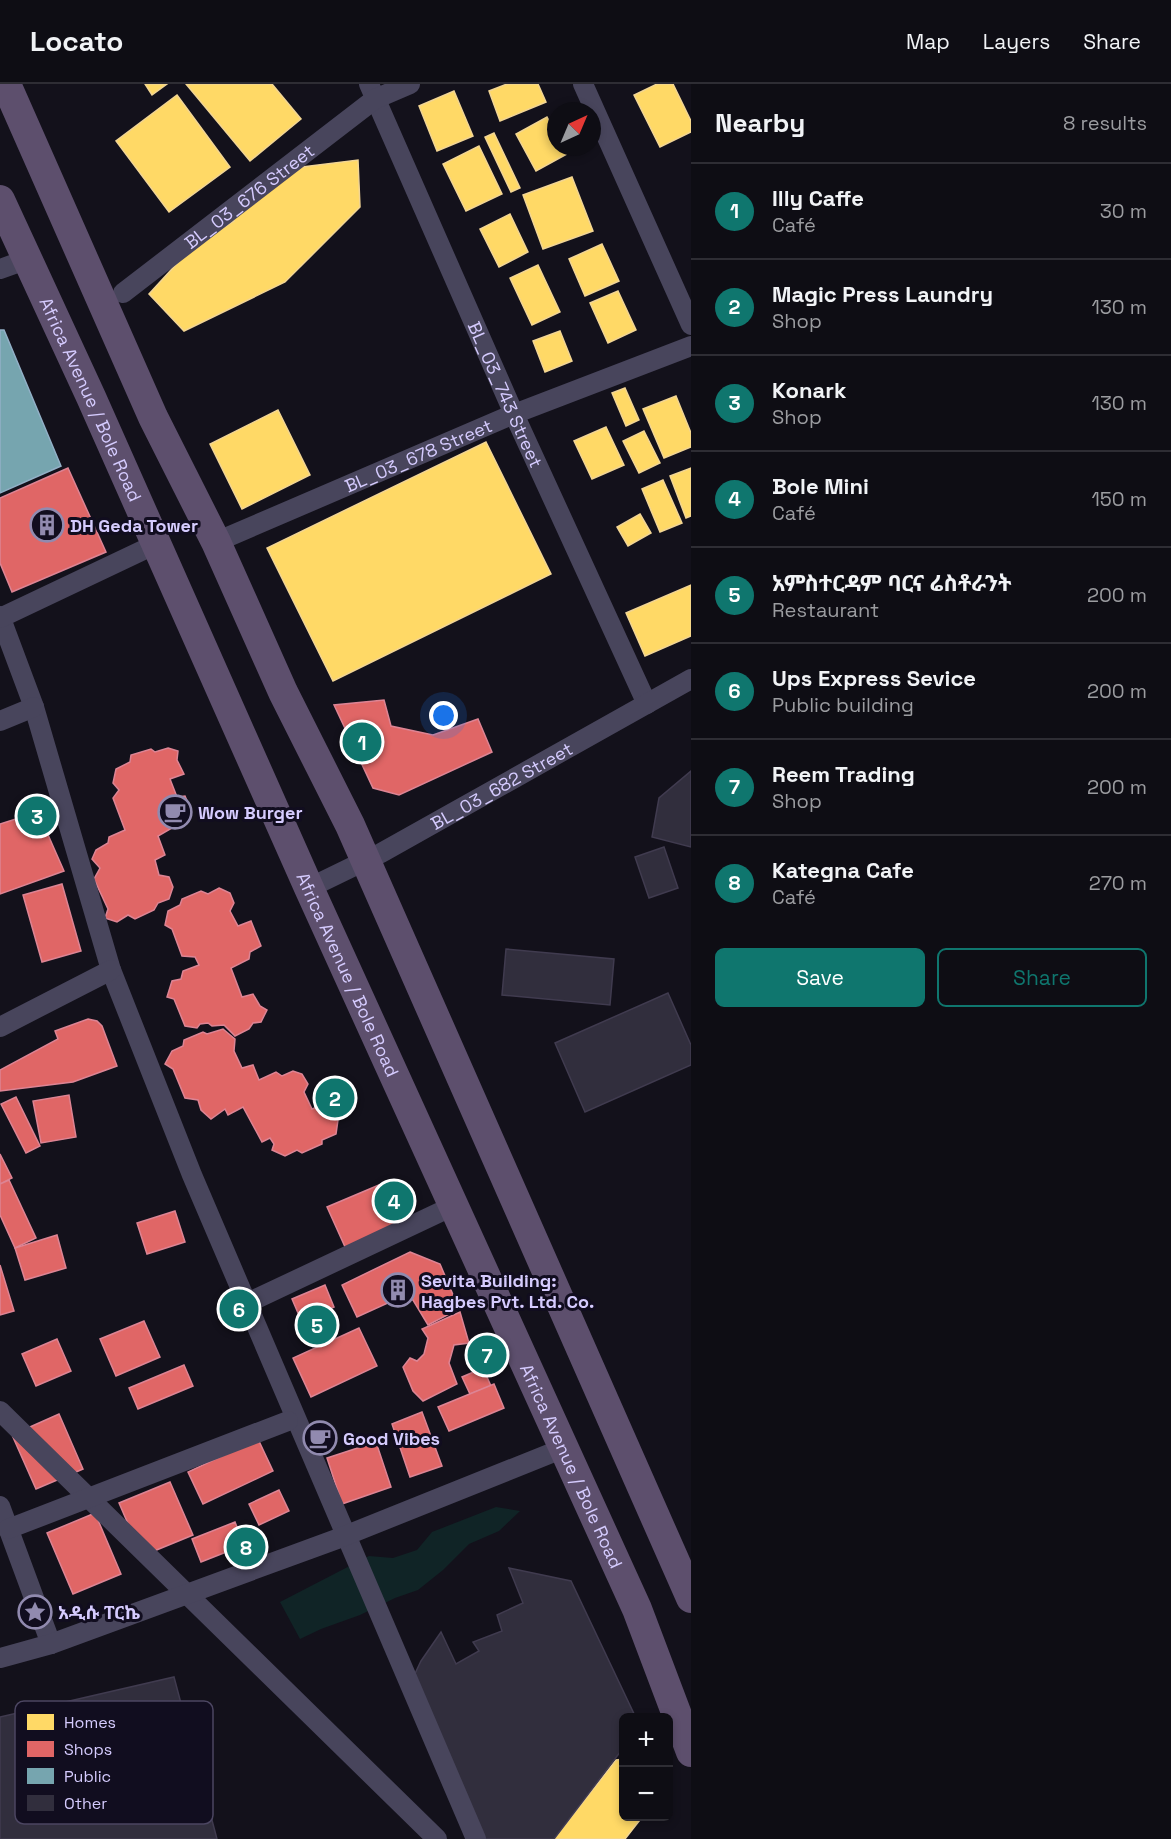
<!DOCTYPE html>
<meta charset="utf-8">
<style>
:root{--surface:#0e0d14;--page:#17161d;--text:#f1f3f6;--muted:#9b9ca0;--line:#2e2d34;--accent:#0f766e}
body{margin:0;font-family:"Space Grotesk","Noto Sans Ethiopic",sans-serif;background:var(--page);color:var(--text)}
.controls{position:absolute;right:18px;bottom:18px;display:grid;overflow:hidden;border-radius:9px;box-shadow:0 3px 9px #0003}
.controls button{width:54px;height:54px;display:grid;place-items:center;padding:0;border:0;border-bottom:2px solid var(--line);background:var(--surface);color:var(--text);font:30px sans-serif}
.compass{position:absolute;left:547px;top:18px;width:54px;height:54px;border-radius:50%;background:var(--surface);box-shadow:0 3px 9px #0003;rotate:44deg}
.you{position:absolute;left:444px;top:632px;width:21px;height:21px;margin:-15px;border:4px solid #fff;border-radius:50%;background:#1a73e8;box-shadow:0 0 0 9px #1a73e833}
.badge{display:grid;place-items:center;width:39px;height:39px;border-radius:50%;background:var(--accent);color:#fff;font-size:20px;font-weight:700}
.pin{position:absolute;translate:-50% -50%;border:3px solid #fff;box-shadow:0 2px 6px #0006}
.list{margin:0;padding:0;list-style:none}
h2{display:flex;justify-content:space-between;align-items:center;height:78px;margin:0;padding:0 24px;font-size:26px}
h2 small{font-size:20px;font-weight:400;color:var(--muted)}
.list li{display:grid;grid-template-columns:39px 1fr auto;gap:18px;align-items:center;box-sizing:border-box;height:96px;padding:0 24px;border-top:2px solid var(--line)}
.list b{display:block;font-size:22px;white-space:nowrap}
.list p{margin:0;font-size:20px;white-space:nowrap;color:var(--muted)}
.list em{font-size:20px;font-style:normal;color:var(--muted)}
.actions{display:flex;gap:12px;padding:18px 24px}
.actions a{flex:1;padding:14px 0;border:2px solid var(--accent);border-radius:9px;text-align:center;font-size:21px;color:var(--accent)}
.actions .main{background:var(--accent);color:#fff}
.map{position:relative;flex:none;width:691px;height:1755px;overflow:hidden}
header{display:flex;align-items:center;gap:36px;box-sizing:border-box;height:84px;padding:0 30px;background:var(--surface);border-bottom:2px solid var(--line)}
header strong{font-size:28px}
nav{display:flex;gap:33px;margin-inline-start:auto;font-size:21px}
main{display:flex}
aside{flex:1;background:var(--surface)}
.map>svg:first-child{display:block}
.green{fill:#102426}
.homes{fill:#ffd966;stroke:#f2d594;stroke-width:1.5}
.shops{fill:#e06666;stroke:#dd8494;stroke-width:1.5}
.public{fill:#76a5af;stroke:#92b0c7;stroke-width:1.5}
.building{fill:#312e3d;stroke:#403b4f;stroke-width:1.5}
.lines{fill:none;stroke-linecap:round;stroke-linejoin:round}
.minor{stroke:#48455c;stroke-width:20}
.primary{stroke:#5d4f6d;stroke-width:30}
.labels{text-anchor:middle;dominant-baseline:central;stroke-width:6;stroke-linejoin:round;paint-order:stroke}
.street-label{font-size:18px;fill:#d5cbfe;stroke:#110d1f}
.poi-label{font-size:18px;font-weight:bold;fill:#d5cbfe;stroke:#110d1f;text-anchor:start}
.key{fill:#110d1f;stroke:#4c4662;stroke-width:1.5}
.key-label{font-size:16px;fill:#d5cbfe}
</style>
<header>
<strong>Locato</strong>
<nav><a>Map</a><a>Layers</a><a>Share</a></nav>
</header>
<main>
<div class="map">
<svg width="691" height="1755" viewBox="0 0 691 1755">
<rect width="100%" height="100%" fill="#13111b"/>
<path class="green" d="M496 1423 520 1427 499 1447 469 1460 443 1486 418 1506 395 1514 360 1531 321 1545 300 1555 280 1518 369 1472 393 1474 417 1466 432 1448Z"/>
<g class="homes">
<path d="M145 0H167L152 11Z"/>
<path d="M186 0H272L301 35 250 77Z"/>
<path d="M507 0H538L546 18 500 37 489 7Z"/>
<path d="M657 0H673L691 37V48L660 63 634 11Z"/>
<path d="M454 7 473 52 437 67 419 22Z"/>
<path d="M177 11 230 83 169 128 116 57Z"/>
<path d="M547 33 556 50V63H563L567 70 536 87 516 50Z"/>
<path d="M494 49 520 104 511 108 485 53Z"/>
<path d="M479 62 502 110 466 127 443 80Z"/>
<path d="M358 76 360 123 285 198 184 247 149 210 193 162 234 137 223 124 302 83Z"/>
<path d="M572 93 593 147 543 165 523 111Z"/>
<path d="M510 130 528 168 499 183 480 145Z"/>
<path d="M602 160 619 197 585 212 569 175Z"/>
<path d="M538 181 560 228 532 241 510 194Z"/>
<path d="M618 207 636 246 608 259 590 219Z"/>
<path d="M560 247 572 277 545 288 533 257Z"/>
<path d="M625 304 639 336 626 342 612 309Z"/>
<path d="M676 312 691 349V363L664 374 643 325Z"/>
<path d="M278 326 310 391 242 425 210 360Z"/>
<path d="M606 343 624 381 592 395 574 357Z"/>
<path d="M644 347 660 379 639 389 623 357Z"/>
<path d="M486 358 551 490 333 597 267 464Z"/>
<path d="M691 384V432L686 434 670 392Z"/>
<path d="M663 396 682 439 660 448 642 405Z"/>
<path d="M640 430 651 449 628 462 617 443Z"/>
<path d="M691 501V552L645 572 626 529Z"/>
<path d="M624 1675V1732H643L625 1755H554L616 1676Z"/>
</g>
<g class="shops">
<path d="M68 384 106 468 12 508 0 479V414Z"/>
<path d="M384 616 391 642 433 651 478 635 492 668 399 711 373 704 334 621Z"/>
<path d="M168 664 178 667 177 676 184 690 170 695 177 713 185 712 191 726 189 735 175 738 172 744 158 752 165 771 155 776 159 791 169 793 173 803 169 815 158 819 154 826 135 835 128 831 117 838 105 834 108 825 94 795 100 784 92 775 96 766 108 759 109 753 125 746 113 714 119 706 113 699 116 685 130 678 131 671 151 665 155 668Z"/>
<path d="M38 728 64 787 0 810V740Z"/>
<path d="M62 800 81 867 42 878 23 811Z"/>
<path d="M219 804 230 809 234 819 230 827 238 842 251 837 261 862 250 868 249 875 231 884 242 913 253 910 260 922 267 926 261 938 253 939 249 945 235 952 224 941 212 942 208 939 200 940 197 944 185 942 174 915 167 913 172 897 181 895 183 887 199 881 195 873 182 872 172 845 165 841 168 827 180 821 182 815 201 807 208 810Z"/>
<path d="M88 935 97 937 102 942 117 982 73 998 0 1007V986L58 955 55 947Z"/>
<path d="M223 945 235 955 234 967 242 984 253 981 259 996 276 988 282 992 293 987 302 990 308 1000 304 1008 312 1025 326 1020 331 1033 338 1036 336 1050 322 1056V1060L302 1069 297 1066 285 1072 272 1066 274 1060 270 1054 262 1058 243 1023 228 1031 225 1025 211 1035 201 1026 198 1016 185 1014 173 985 165 980 172 967 183 962 184 956 203 948 207 950Z"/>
<path d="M69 1011 76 1053 41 1059 33 1017Z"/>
<path d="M16 1013 40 1062 26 1069 1 1020Z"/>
<path d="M0 1070 12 1094 0 1100Z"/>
<path d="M9 1096 36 1154 15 1164 0 1131V1100Z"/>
<path d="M386 1098 404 1140 346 1165 327 1123Z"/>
<path d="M175 1127 185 1158 147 1170 137 1139Z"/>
<path d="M57 1151 66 1184 25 1196 15 1164Z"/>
<path d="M410 1168 440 1180 459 1225 428 1241 413 1216 403 1212 357 1233 342 1201Z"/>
<path d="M0 1181 14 1227 0 1231Z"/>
<path d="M325 1201 334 1223 301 1236 292 1215Z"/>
<path d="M460 1228 469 1259 454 1261 449 1279 457 1300 423 1317 413 1307 403 1283 410 1274 417 1277 424 1270 428 1254 422 1245Z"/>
<path d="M144 1237 160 1273 116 1292 100 1255Z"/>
<path d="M359 1244 377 1282 311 1313 293 1274Z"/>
<path d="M57 1255 71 1287 36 1302 22 1270Z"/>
<path d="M184 1281 193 1302 138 1325 129 1304Z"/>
<path d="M483 1284 491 1302 470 1310 462 1293Z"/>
<path d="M494 1300 504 1324 449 1347 438 1323Z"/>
<path d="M422 1328 442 1382 410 1393 392 1340Z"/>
<path d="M59 1330 83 1385 36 1405 12 1351Z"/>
<path d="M258 1355 273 1387 203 1420 188 1388Z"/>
<path d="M376 1358 391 1403 342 1420 327 1374Z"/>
<path d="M170 1398 193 1451 142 1472 119 1419Z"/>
<path d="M279 1406 289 1427 259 1441 249 1420Z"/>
<path d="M95 1429 121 1490 73 1510 47 1449Z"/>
<path d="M235 1438 244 1461 201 1478 192 1455Z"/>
</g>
<path class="public" d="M0 246H4L61 382 0 409Z"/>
<g class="building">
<path d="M691 687V763L652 753 659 714Z"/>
<path d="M664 763 678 804 649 814 635 773Z"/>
<path d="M506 865 614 875 610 921 502 911Z"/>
<path d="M668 909 691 961V981L585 1028 555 959Z"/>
<path d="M509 1484 571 1497 636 1634H624V1663L554 1755H474L411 1598 421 1577 441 1548 456 1580 479 1567 473 1558 502 1547 497 1531 523 1519Z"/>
<path d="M174 1593 217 1755H0V1633Z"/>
</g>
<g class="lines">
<g class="minor">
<path id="s1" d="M369 0 514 330 647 620"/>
<path d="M583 0 691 241"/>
<path d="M0 185 28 175"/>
<path id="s2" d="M123 209 375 15 410 0"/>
<path id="s3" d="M216 458 514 330 691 262"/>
<path d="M0 532 34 623 111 886 192 1091 476 1755"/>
<path d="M0 534 156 460"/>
<path d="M0 637 34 623"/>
<path id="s4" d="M309 804 381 769 691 595"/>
<path d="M0 943 111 886"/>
<path d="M241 1222 453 1122"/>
<path d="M0 1327 437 1755"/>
<path d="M0 1422 51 1560"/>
<path d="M8 1445 288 1337"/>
<path d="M0 1574 51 1560 337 1455 564 1364"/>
</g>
<g class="primary">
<path d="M6 0 153 333 216 458 283 608 350 741 691 1514"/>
<path id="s5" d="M0 116 91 313 309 804 637 1525 691 1668"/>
</g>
</g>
<defs>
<g id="building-ring" transform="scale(1.725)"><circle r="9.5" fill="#110d1f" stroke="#918aaf" stroke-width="1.5"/><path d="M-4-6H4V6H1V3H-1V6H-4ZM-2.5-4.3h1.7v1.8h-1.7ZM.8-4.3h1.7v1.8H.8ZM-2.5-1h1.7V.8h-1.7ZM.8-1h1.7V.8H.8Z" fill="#918aaf"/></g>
<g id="cafe-ring" transform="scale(1.725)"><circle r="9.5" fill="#110d1f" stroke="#918aaf" stroke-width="1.5"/><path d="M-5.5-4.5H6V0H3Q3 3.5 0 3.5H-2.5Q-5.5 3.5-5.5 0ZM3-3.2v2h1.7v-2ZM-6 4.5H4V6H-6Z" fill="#918aaf"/></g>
<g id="sight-ring" transform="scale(1.725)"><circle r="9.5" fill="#110d1f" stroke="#918aaf" stroke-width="1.5"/><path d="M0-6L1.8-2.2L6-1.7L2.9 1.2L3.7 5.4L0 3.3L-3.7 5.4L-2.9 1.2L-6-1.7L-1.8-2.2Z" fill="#918aaf"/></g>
</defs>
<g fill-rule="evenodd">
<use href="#building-ring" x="47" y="441"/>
<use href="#cafe-ring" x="175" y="728"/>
<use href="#building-ring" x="398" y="1206"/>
<use href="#cafe-ring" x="320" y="1354"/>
<use href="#sight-ring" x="35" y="1528"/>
</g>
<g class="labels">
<g class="street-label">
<text stroke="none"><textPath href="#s2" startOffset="159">BL_03_676 Street</textPath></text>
<text stroke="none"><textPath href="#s1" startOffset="339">BL_03_743 Street</textPath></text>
<text stroke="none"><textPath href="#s5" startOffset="219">Africa Avenue / Bole Road</textPath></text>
<text stroke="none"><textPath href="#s3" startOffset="220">BL_03_678 Street</textPath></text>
<text stroke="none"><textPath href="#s4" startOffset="218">BL_03_682 Street</textPath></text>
<text stroke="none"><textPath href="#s5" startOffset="849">Africa Avenue / Bole Road</textPath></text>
<text stroke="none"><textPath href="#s5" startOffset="1389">Africa Avenue / Bole Road</textPath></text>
</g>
<g class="poi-label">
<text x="70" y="441">DH Geda Tower</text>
<text x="198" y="728">Wow Burger</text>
<text x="421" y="1196">Sevita Building:<tspan x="421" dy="21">Hagbes Pvt. Ltd. Co.</tspan></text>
<text x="343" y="1354">Good Vibes</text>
<text x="58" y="1528">አዲሱ ፐርኬ</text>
</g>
</g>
<rect x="15" y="1617" width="198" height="123" rx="9" class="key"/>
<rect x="27" y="1630" width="27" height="16" fill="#ffd966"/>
<rect x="27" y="1657" width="27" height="16" fill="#e06666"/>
<rect x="27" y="1684" width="27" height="16" fill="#76a5af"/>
<rect x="27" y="1711" width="27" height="16" fill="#312e3d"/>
<g class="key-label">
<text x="64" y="1644">Homes</text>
<text x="64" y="1671">Shops</text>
<text x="64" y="1698">Public</text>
<text x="64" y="1725">Other</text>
</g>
</svg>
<div class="controls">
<button>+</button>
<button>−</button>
</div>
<svg class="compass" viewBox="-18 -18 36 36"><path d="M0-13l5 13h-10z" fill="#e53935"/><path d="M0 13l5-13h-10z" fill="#9b9ca0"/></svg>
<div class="you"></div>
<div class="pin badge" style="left:362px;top:658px">1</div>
<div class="pin badge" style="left:335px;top:1014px">2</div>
<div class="pin badge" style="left:37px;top:732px">3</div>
<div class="pin badge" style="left:394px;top:1117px">4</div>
<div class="pin badge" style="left:317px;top:1241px">5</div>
<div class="pin badge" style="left:239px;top:1225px">6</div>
<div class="pin badge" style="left:487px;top:1271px">7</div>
<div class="pin badge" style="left:246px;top:1463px">8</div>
</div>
<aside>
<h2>Nearby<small>8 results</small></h2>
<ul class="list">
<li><span class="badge">1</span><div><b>Illy Caffe</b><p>Café</p></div><em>30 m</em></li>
<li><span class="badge">2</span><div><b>Magic Press Laundry</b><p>Shop</p></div><em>130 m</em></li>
<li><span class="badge">3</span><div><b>Konark</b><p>Shop</p></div><em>130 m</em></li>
<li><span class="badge">4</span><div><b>Bole Mini</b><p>Café</p></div><em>150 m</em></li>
<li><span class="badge">5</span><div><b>አምስተርዳም ባርና ሬስቶራንት</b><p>Restaurant</p></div><em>200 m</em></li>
<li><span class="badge">6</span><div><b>Ups Express Sevice</b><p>Public building</p></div><em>200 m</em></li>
<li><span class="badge">7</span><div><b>Reem Trading</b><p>Shop</p></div><em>200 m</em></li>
<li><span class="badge">8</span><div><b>Kategna Cafe</b><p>Café</p></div><em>270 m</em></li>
</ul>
<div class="actions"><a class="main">Save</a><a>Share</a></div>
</aside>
</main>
